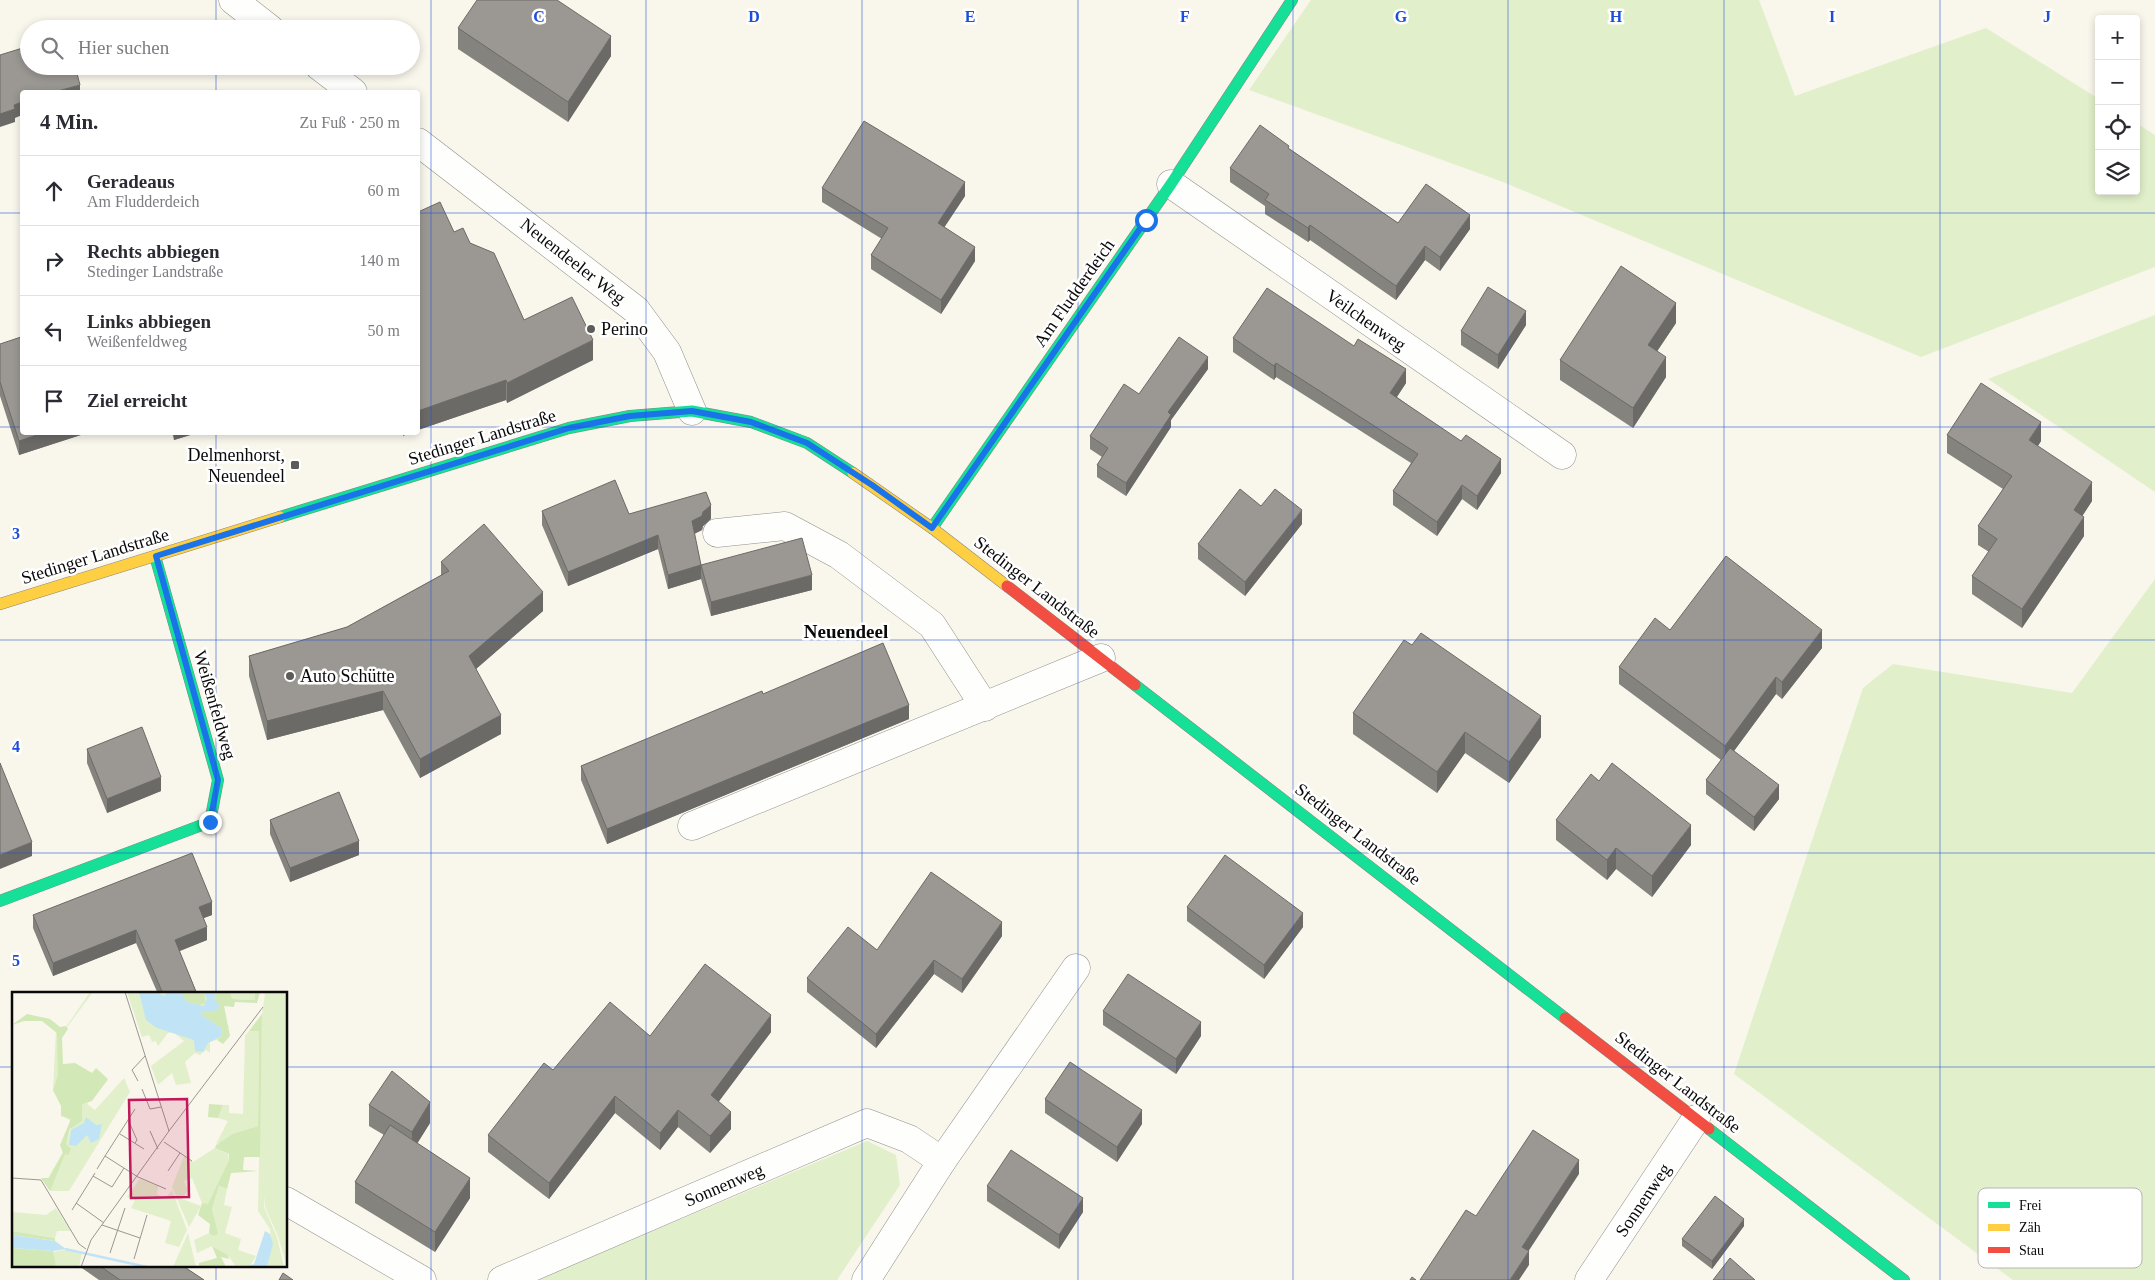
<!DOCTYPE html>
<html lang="de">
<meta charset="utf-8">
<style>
:root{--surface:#fff;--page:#f7f7f7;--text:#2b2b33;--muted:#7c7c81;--line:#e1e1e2}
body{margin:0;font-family:"Times New Roman",serif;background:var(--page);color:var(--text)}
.controls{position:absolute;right:15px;top:15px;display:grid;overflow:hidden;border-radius:5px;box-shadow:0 2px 8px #0003}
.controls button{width:45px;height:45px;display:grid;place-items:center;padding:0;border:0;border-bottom:1px solid var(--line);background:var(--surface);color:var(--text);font:25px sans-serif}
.stop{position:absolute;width:15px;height:15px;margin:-11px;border:4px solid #1a73e8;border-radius:50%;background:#fff}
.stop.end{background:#1a73e8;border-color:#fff;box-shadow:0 1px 5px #0008}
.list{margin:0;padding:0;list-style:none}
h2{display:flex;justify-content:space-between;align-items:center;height:65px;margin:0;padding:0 20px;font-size:21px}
h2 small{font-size:16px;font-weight:400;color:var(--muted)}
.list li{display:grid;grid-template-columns:32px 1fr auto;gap:15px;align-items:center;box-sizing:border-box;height:70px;padding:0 20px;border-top:1px solid var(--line)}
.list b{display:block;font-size:19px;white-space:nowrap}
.list p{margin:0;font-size:16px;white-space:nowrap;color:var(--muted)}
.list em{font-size:16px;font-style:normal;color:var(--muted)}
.icon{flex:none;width:28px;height:28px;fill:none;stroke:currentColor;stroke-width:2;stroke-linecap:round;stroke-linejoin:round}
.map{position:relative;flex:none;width:2155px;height:1280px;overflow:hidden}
.search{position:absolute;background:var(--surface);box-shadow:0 2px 8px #0003;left:20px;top:20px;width:400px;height:55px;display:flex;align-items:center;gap:12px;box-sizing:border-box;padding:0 18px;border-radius:28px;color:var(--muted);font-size:19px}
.panel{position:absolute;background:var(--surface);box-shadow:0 2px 8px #0003;left:20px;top:90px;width:400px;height:345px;border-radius:5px}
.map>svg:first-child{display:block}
.green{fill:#e1f0ca}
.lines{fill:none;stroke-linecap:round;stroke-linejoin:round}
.street-casing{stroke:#91908b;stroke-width:29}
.fast-casing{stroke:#888682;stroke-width:12}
.slow-casing{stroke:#888682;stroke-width:12}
.jam-casing{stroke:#888682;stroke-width:12}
.street{stroke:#fefefc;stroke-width:28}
.fast{stroke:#16e098;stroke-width:11}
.slow{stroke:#ffcf43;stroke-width:11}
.jam{stroke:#f24e42;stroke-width:11}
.wall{fill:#85837e}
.shaded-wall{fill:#6c6a67}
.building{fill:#9b9893;stroke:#6c6a67}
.route{stroke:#1a73e8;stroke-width:6}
.grid{fill:none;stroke:#1d4ed8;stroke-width:1;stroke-opacity:0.55}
.poi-dot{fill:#5d5c58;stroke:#fff;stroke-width:2}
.labels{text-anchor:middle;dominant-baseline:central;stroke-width:5;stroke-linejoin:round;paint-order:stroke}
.street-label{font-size:18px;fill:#090909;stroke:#fff}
.poi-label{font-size:18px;fill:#090909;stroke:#fff;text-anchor:start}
.neighbourhood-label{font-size:19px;font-weight:bold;fill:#090909;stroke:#fff}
.inset-river{fill:none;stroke:#c0e4f6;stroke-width:2.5}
.inset-road{fill:none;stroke:#999791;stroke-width:1}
.view{fill:#c2185b;fill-opacity:0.15;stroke:#c2185b;stroke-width:2.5}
.inset-edge{fill:none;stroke:#090909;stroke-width:2.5}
.key{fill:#fff;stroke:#b5b5b5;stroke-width:1}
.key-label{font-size:14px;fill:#090909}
.grid-label{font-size:16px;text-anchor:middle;font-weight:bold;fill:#1d4ed8;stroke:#fff;stroke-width:5;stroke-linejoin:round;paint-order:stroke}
</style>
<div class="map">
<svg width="2155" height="1280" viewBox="0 0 2155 1280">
<rect width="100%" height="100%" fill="#f9f6ec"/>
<g class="green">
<path d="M1311 0H1759L1795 96 1986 28 2099 99V191H2136V123L2155 135V267L1921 357 1503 182 1249 90Z"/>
<path d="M2155 315V492L1988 379Z"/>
<path d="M2155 579V1280H2013L1734 1074 1863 688 1893 664 2072 693Z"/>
<path d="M867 1141 896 1155 900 1185 837 1280H536Z"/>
</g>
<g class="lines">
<g class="street-casing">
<g id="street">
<path d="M233 0 270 29"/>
<path d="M319 66 353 92"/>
<path d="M418 142 636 310 667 352 692 411"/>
<path d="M1171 184 1562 455"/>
<path d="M717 533 785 526 839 555 932 625 985 707"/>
<path d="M692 826 1101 658"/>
<path d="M286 1201 422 1280"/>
<path d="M502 1280 867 1123 909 1139 942 1161"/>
<path d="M866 1280 942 1161 1076 968"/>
<path d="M1589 1280 1696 1119"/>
</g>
</g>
<g class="fast-casing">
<g id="fast">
<path d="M280 517 569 428 630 416 692 411 751 422 807 443 853 473"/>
<path d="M932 528 1171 184 1292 0"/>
<path d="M1135 685 1565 1018"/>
<path d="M0 901 210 822 218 780 155 556"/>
<path d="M1709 1129 1904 1280"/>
</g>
</g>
<g class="slow-casing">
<g id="slow">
<path d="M853 473 932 528 1007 586"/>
<path d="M0 604 280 517"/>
</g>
</g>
<g class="jam-casing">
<g id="jam">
<path d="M1007 586 1135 685"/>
<path d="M1565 1018 1709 1129"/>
</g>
</g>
<use href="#street" class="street"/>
<use href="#fast" class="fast"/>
<use href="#slow" class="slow"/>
<use href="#jam" class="jam"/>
</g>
<g class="wall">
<path d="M458 28 611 56 568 122 458 49Z"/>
<path d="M1289 149 1398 223 1470 229 1440 271 1425 260 1396 300 1310 240 1308 242 1265 214V206L1230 182V168Z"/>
<path d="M822 188 965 196 944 227 975 261 941 314 871 269V255L882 239 822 202Z"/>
<path d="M418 212 454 232 470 243 524 320 593 360 507 403 506 400 418 430Z"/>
<path d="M1676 323 1657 351 1666 377 1633 428 1560 380V360Z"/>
<path d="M1526 325 1498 369 1461 345V331Z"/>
<path d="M1233 338 1406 383 1397 397 1501 473 1477 510 1462 499 1437 536 1393 505V491L1411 463 1276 377 1274 380 1233 352Z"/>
<path d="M0 344 22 432H90L19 455 0 396Z"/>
<path d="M1208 369 1171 420V427L1126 496 1097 477V465L1102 457 1090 449V436L1139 394Z"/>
<path d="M172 432H200L174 440Z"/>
<path d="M1947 435 2041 441 2038 446 2092 501 2082 516 2084 536 2022 628 1972 594V576L1989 552 1978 545V526L2003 489 1947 453Z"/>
<path d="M1261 506 1302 524 1245 596 1198 559V544Z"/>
<path d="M542 511 711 519 703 526 702 530 694 534 701 565 812 590 711 616 701 579 668 589 658 549 568 586 542 525Z"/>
<path d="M441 562 543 611 476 669 501 734 420 778 383 710 267 740 249 676V656L347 627 441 575Z"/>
<path d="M1670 630 1822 648 1782 699 1776 694 1734 751 1779 799 1754 831 1706 794V780L1721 760 1619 684V667Z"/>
<path d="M763 694 909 719 607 844 581 780V766Z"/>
<path d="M1353 713 1541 737 1509 783 1465 753 1437 793 1353 734Z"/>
<path d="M87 749 161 791 107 813 87 763Z"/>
<path d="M1599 781 1691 845 1652 897 1616 869 1607 880 1556 840V820Z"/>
<path d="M270 820 359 855 290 882 270 834Z"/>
<path d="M1187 907 1303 927 1264 979 1187 921Z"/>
<path d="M33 915H212L203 918 207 940 179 951 197 994H158L136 943 53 976 33 928Z"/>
<path d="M1002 936 962 993 934 974 876 1048 807 992V978L877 950Z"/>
<path d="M1103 1011 1201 1036 1176 1074 1103 1025Z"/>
<path d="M771 1032 718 1102 731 1129 710 1153 678 1127 660 1150 615 1113 549 1199 488 1152V1135L553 1070 650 1036Z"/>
<path d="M1045 1099 1142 1124 1117 1162 1045 1113Z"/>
<path d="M369 1105 430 1123 417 1143 470 1198 435 1252 355 1203V1182L384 1135 369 1126Z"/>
<path d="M987 1186 1083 1212 1059 1249 987 1201Z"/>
<path d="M1744 1226 1712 1269 1682 1246V1239Z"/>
<path d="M79 1266H183L204 1280H99Z"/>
</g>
<g class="shaded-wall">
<path d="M611 36V56L568 122V102Z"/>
<path d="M80 85V92H54Z"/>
<path d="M22 102V115L15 118V122L0 127V114L14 105Z"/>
<path d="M965 182V196L938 237V223Z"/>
<path d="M1470 215V229L1440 271V257Z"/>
<path d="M1310 225V240L1308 242V228Z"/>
<path d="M1425 246V260L1396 300V286Z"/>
<path d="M975 247V261L941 314V300Z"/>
<path d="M1676 303V323L1648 365V345Z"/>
<path d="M1526 311V325L1498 369V355Z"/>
<path d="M593 340V360L507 403V383Z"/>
<path d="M1208 357V369L1171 420V427L1126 496V483L1168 412Z"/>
<path d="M1666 357V377L1633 428V408Z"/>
<path d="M1276 363V377L1274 380V366Z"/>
<path d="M1406 369V383L1390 407V393Z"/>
<path d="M506 380V400L418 430V411Z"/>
<path d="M2041 422V441L2029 459V440Z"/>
<path d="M46 432H90L19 455V441Z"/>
<path d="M174 432H200L174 440Z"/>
<path d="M403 432H411L403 436Z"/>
<path d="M1501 459V473L1477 510V496Z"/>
<path d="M2092 482V501L2074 529V510Z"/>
<path d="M1462 485V499L1437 536V522Z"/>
<path d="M711 505V519L703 526 702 530 692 535V521Z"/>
<path d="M1302 510V524L1245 596V582Z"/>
<path d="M2084 517V536L2022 628V609Z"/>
<path d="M658 535V549L568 586V572Z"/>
<path d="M701 565V579L668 589V575Z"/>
<path d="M812 575V590L711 616V602Z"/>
<path d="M543 592V611L469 675V656Z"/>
<path d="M1822 630V648L1782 699V682Z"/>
<path d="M1776 677V694L1725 763V746Z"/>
<path d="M383 691V710L267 740V721Z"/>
<path d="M909 705V719L607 844V829Z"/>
<path d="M501 715V734L420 778V759Z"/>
<path d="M1541 716V737L1509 783V762Z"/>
<path d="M1465 732V753L1437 793V772Z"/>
<path d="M161 777V791L107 813V799Z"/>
<path d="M1779 785V799L1754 831V817Z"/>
<path d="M1691 825V845L1652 897V876Z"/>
<path d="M359 841V855L290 882V868Z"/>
<path d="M32 842V856L0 869V855Z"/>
<path d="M1616 848V869L1607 880V860Z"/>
<path d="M212 902V915L199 920V907Z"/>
<path d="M1303 913V927L1264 979V965Z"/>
<path d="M1002 922V936L962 993V979Z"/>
<path d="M207 927V940L175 953V940Z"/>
<path d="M136 930V943L53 976V963Z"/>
<path d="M934 960V974L876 1048V1034Z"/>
<path d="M771 1015V1032L711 1112V1095Z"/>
<path d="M1201 1022V1036L1176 1074V1059Z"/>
<path d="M615 1096V1113L549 1199V1183Z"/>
<path d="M430 1102V1123L412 1152V1132Z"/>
<path d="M678 1110V1127L660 1150V1133Z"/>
<path d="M1142 1110V1124L1117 1162V1147Z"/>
<path d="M731 1112V1129L710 1153V1136Z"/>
<path d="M1579 1160V1174L1522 1261V1247Z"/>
<path d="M470 1178V1198L435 1252V1232Z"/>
<path d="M1083 1198V1212L1059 1249V1235Z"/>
<path d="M1744 1219V1226L1712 1269V1261Z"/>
<path d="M1529 1251V1265L1519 1280H1510Z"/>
</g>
<g class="building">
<path d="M477 0H557L611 36 568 102 458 28Z"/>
<path d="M29 46V66H75L80 85 54 92H22V102L14 105 15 109 0 114V55Z"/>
<path d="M864 121 965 182 938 223 975 247 941 300 871 255 888 228 822 188Z"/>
<path d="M1260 125 1289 146 1288 148 1398 223 1426 184 1470 215 1440 257 1425 246 1396 286 1310 225 1308 228 1265 200 1269 194 1230 168Z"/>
<path d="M440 202 454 232 463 228 470 243 494 253 524 320 572 297 593 340 507 383 506 380 418 411V212Z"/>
<path d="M1621 266 1676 303 1648 345 1666 357 1633 408 1560 360Z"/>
<path d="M1488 287 1526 311 1498 355 1461 331Z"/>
<path d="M1267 288 1354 346 1358 339 1406 369 1390 393 1461 441 1466 435 1501 459 1477 496 1462 485 1437 522 1393 491 1418 454 1276 363 1274 366 1233 338Z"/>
<path d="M21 337 22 343V432H46L19 441 0 382V344Z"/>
<path d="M1179 337 1208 357 1168 412 1171 415 1126 483 1097 465 1108 448 1090 436 1124 384 1139 394Z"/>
<path d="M1981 383 2041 422 2029 440 2092 482 2074 510 2084 517 2022 609 1972 576 1997 539 1978 526 2012 476 1947 435Z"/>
<path d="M615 480 629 514 706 492 711 505 703 512 702 516 692 521 701 565 668 575 658 535 568 572 542 511Z"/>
<path d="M1240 489 1261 506 1275 489 1302 510 1245 582 1198 544Z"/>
<path d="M484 524 543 592 469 656 501 715 420 759 383 691 267 721 249 656 347 627 449 571 441 562Z"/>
<path d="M802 538 812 575 711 602 701 565Z"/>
<path d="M1726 556 1822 630 1782 682 1776 677 1725 746 1619 667 1655 618 1670 630Z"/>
<path d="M1421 633 1541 716 1509 762 1465 732 1437 772 1353 713 1404 640 1412 645Z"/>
<path d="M883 643 909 705 607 829 581 766 762 691 763 694Z"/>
<path d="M142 727 161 777 107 799 87 749Z"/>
<path d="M1730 748 1779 785 1754 817 1706 780Z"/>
<path d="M0 763 32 842 0 855Z"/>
<path d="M1612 763 1691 825 1652 876 1616 848 1607 860 1556 820 1591 774 1599 781Z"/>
<path d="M339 792 359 841 290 868 270 820Z"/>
<path d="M192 853 212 902 199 907 207 927 175 940 197 994H163L136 930 53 963 33 915Z"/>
<path d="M1225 855 1303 913 1264 965 1187 907Z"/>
<path d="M931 872 1002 922 962 979 934 960 876 1034 807 978 848 927 877 950Z"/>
<path d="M705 964 771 1015 711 1095 731 1112 710 1136 678 1110 660 1133 615 1096 549 1183 488 1135 544 1063 553 1070 610 1002 650 1036Z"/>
<path d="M1128 974 1201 1022 1176 1059 1103 1011Z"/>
<path d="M1070 1062 1142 1110 1117 1147 1045 1099Z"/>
<path d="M392 1071 430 1102 412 1132 369 1105Z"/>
<path d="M390 1125 470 1178 435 1232 355 1182Z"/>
<path d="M1533 1130 1579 1160 1522 1247 1529 1251 1510 1280H1420L1466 1210 1476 1216Z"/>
<path d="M1011 1150 1083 1198 1059 1235 987 1186Z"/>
<path d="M1715 1196 1744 1219 1712 1261 1682 1239Z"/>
<path d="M1730 1258 1755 1280H1713Z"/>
<path d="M100 1266H183L204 1280H120Z"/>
<path d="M283 1273 293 1280H279Z"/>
<path d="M1412 1277 1416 1280H1410Z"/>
</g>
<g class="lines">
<path class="route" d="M210 822 218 780 156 556 569 428 630 416 692 411 751 422 807 443 872 485 932 528 1146 220"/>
</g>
<path class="grid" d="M216 0V29M431 0V1280M646 0V1280M862 0V1280M1078 0V1280M1293 0V1280M1508 0V1280M1724 0V1280M1940 0V1280M216 66V92M0 213H22M418 213H2155M0 427H22M418 427H2155M216 432V994M0 640H2155M0 853H2155M0 1067H14M286 1067H2155M216 1266V1280"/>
<g class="poi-dot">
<circle cx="591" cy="329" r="5"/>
<rect x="290" y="460" width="10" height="10" rx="2.5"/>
<circle cx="290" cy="676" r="5"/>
</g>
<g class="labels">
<g class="street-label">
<text transform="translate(573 261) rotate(38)">Neuendeeler Weg</text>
<text transform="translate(1074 293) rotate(-55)">Am Fludderdeich</text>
<text transform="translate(1366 320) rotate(35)">Veilchenweg</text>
<text transform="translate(482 437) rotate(-17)">Stedinger Landstraße</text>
<text transform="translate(95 556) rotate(-17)">Stedinger Landstraße</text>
<text transform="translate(1037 587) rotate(38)">Stedinger Landstraße</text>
<text transform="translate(215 705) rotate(74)">Weißenfeldweg</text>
<text transform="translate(1358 834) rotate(38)">Stedinger Landstraße</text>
<text transform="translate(1678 1082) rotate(38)">Stedinger Landstraße</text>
<text transform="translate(724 1185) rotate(-23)">Sonnenweg</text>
<text transform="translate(1643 1200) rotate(-56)">Sonnenweg</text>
</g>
<g class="poi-label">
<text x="601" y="329">Perino</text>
<text x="285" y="455" text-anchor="end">Delmenhorst,<tspan x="285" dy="21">Neuendeel</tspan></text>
<text x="300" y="676">Auto Schütte</text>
</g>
<g class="neighbourhood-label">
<text x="846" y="631">Neuendeel</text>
</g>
</g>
<g transform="translate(12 992)">
<rect width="275" height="275" fill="#f9f6ec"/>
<path d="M78 0H81L50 42 47 73 96 88 75 112 83 118 112 86 118 100 57 199H38L40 192 37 197 30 186H36L51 160 61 131 50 123V112L41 99 44 38H52ZM115 0H207L214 33 217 34 210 46 198 50V61L194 58 188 63 183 61 173 70 179 91 164 93 160 81 146 93 139 74 172 49 161 40 156 41 146 54 144 49 140 50 137 43 130 45ZM218 0H243V8L220 7ZM248 0H275V275L266 244 253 215V204L252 215 265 245 272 275H255L260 254 258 237 246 219 250 22 253 2ZM237 39H247L246 134 204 152 216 129 206 126 211 113H217V121L231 122 233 44ZM203 156 216 162 217 168 196 213 190 211 180 186 172 189 176 198 170 207 189 214 177 235 160 195 172 164 181 170ZM128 187 146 194 145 202 153 207 160 198 175 238 167 255 153 251 159 229 119 216 123 208 115 205ZM207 194 215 197 212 213 220 215 213 241 229 247 226 258 244 264 238 274 224 275 216 263 200 254 185 261 182 248 197 241 201 244 205 242 200 217ZM44 216 59 239H45L43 246 0 239V220L34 223ZM176 241 184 275H161ZM52 258 70 261 67 275H44L40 260Z" fill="#e1f0ca"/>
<path d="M164 0H192L194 11 187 13 175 10ZM204 0H218L220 7 243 8V0H248L245 11 223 10 222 15 212 14 218 44 211 52 205 48 210 44 209 36 187 21 206 18 202 8ZM15 22 38 27 48 35 54 34 56 37 50 46 51 72 63 71 80 81 84 76 96 87 80 109 70 112V129L58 137 54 152 59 157 56 163 53 162 38 199 29 186H37L51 161 48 153 59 127 49 124V114L41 98 46 83 45 41 30 29H12L0 33ZM250 22 248 165H232L231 178 247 179 219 181 215 197 207 194 200 217 206 242 201 244 197 241 198 232 186 223 190 211 196 212 217 168V162L203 156 204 153 221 142 246 134 247 39H237ZM197 112 211 113 206 126 196 125ZM0 239 43 246V249L0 243ZM200 254 216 263 217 267 209 265 214 275H187V271L205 266ZM0 256 41 259 44 275H1Z" fill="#d2e8b7"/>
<path d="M127 0H145L152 4 155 0 169 1 175 10 192 14 195 7 192 0H204L202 7 207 13 206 18 187 21 209 36 210 44 196 51 191 60 183 59 182 48 145 36 134 28ZM74 125 84 133 90 132 87 147 79 151 75 143 64 154 57 153 59 138 72 131ZM253 239 258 242 261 252 255 275H233L242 272ZM0 243 43 249 54 257 41 259 0 256Z" fill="#c0e4f6"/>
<path class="inset-river" d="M53 257 135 275"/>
<path class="inset-road" d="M126 89 120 78 133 64M130 97 138 117 149 115M123 117 93 164 126 185 154 197M117 130 125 148 123 151M138 139 146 157M157 139 251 15M108 142 132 157M152 150 180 169M85 177 93 164M156 179 168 161M81 184 100 195 112 176M0 186 29 188 67 252 74 257M64 211 92 231M60 218 83 181M90 233 128 246M98 261 113 216M122 267 135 223M69 275 79 248 157 139 113 0"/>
<path class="view" d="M175 107 177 205 119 206 117 108Z"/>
<rect width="275" height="275" class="inset-edge"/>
</g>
<rect x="1978" y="1188" width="164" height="80" rx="8" class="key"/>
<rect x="1988" y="1202" width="22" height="6" fill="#16e098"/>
<rect x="1988" y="1224" width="22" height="7" fill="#ffcf43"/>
<rect x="1988" y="1247" width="22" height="6" fill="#f24e42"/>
<g class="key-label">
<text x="2019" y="1210">Frei</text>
<text x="2019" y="1232">Zäh</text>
<text x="2019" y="1255">Stau</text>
</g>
<g class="grid-label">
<text x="539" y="22">C</text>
<text x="754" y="22">D</text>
<text x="970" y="22">E</text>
<text x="1185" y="22">F</text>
<text x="1401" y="22">G</text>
<text x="1616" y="22">H</text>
<text x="1832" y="22">I</text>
<text x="2047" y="22">J</text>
<text x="16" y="539">3</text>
<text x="16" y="752">4</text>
<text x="16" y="966">5</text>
</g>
</svg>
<div class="controls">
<button>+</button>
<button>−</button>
<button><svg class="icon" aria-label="locate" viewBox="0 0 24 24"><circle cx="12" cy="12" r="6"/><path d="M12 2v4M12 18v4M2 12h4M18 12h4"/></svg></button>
<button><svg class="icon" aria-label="layers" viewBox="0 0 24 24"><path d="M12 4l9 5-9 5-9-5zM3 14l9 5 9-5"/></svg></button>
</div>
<div class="stop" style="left:1146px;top:220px"></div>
<div class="stop end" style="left:210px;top:822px"></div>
<div class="search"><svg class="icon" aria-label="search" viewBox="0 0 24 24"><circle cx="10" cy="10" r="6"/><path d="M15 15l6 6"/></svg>Hier suchen</div>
<section class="panel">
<h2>4 Min.<small>Zu Fuß · 250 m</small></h2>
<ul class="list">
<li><svg class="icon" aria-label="ahead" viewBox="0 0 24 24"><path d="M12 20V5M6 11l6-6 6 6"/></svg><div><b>Geradeaus</b><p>Am Fludderdeich</p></div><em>60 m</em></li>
<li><svg class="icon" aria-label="right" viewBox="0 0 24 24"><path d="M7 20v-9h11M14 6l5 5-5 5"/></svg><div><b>Rechts abbiegen</b><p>Stedinger Landstraße</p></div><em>140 m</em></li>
<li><svg class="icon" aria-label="left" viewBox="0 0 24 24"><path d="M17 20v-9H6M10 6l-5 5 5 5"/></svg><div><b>Links abbiegen</b><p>Weißenfeldweg</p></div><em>50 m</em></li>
<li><svg class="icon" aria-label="arrive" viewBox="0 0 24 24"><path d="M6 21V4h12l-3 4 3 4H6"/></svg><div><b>Ziel erreicht</b></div></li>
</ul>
</section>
</div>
